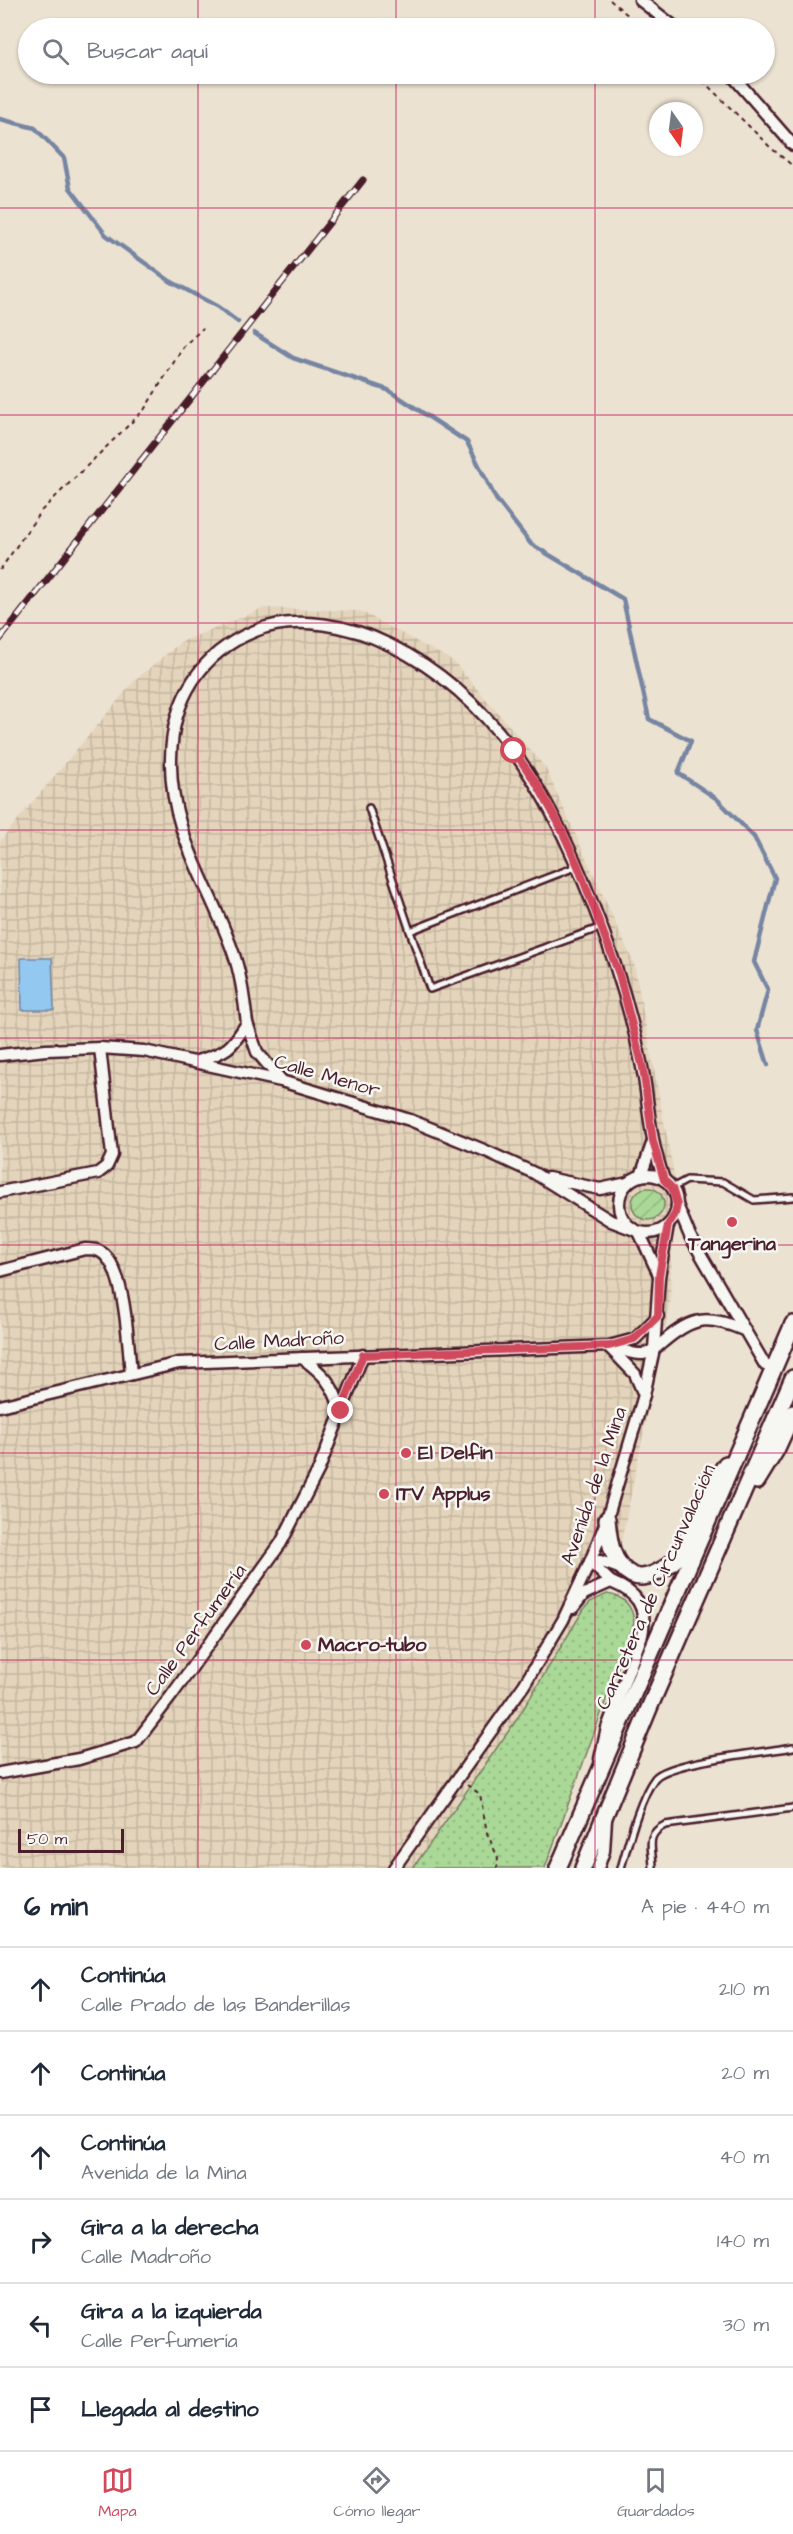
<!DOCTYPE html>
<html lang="es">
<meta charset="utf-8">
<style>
:root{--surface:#fff;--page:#f6f6f7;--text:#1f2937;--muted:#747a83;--line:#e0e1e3;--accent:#d1495b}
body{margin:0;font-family:"Architects Daughter",sans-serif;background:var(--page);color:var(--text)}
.compass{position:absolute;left:649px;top:102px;width:54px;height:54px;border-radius:50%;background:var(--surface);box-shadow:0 2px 4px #0004;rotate:166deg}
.scale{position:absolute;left:18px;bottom:15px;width:106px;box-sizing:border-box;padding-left:6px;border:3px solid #4a1f2b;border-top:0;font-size:16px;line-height:21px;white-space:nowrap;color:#4a1f2b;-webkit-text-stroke:4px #f6f6f2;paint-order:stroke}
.stop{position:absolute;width:18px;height:18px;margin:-14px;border:4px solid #d1495b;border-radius:50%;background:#fff}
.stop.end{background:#d1495b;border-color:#fff;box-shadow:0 2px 6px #0008}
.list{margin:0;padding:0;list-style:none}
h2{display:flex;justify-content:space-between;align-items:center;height:78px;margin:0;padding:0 24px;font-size:26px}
h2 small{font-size:20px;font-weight:400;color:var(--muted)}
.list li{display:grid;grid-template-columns:39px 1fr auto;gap:18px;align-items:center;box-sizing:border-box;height:84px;padding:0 24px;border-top:2px solid var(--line)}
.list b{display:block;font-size:22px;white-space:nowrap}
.list p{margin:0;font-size:20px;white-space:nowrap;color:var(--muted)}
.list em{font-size:20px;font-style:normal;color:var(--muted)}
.icon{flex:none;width:33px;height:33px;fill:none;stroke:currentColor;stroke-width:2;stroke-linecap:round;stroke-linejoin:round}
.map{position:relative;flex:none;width:793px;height:1868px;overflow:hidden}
.search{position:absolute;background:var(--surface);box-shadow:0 2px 4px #0004;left:18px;right:18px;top:18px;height:66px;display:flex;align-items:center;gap:15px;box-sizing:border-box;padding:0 21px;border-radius:33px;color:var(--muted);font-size:22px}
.sheet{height:582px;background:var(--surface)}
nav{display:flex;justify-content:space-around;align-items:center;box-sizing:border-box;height:84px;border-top:2px solid var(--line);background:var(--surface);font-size:16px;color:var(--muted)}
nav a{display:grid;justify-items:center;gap:3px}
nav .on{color:var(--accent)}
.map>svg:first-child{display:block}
.industrial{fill:url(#industrial-grid)}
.park{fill:url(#park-dots);stroke:#7a7c61;stroke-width:1.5}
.garden{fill:url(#garden-furrows);stroke:#7a7c61;stroke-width:1.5}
.water{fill:#93c9f1;stroke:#7685a2;stroke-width:1.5}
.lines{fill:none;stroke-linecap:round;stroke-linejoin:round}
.stream{stroke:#7685a2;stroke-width:4.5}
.lane-casing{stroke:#4a1f2b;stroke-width:10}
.street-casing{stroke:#4a1f2b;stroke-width:15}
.secondary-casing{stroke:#4a1f2b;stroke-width:20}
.path{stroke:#4a1f2b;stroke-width:2;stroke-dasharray:4.5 4.5;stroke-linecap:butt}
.lane{stroke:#f6f6f2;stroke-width:5}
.street{stroke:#f6f6f2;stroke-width:10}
.secondary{stroke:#f6f6f2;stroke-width:15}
.rail-casing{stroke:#4a1f2b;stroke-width:7}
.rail{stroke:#f6f6f2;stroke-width:4.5;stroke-dasharray:14;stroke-linecap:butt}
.route{stroke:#d1495b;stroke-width:8}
.grid{fill:none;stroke:#c2185b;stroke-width:1.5;stroke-opacity:0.55}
.poi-dot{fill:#d1495b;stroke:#f6f6f2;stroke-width:2}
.labels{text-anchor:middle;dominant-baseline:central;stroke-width:5;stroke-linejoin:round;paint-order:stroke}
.street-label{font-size:20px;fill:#4a1f2b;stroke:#f6f6f2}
.poi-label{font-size:20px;font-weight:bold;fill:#4a1f2b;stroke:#f6f6f2;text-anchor:start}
</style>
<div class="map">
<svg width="793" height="1868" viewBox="0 0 793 1868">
<defs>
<pattern id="industrial-grid" width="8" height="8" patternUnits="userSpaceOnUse" patternTransform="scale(1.5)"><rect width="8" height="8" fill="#e4d4bb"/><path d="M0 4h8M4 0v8" fill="none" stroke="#c5b6a1"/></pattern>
<pattern id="park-dots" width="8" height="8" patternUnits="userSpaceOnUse" patternTransform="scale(1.5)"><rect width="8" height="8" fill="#a9d897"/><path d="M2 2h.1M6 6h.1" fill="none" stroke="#93b982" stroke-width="1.8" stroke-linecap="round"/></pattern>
<pattern id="garden-furrows" width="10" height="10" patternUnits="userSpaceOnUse" patternTransform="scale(1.5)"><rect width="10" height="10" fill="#a9d897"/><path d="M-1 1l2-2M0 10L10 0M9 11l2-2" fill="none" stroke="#93b982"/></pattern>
</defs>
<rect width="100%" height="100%" fill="#ece2d2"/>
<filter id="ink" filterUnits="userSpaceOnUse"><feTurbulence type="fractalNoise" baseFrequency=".0167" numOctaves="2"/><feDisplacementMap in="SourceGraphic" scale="12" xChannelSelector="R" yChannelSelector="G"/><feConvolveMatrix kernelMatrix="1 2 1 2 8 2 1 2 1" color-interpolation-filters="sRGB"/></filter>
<g filter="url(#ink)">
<path class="industrial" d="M264 608 360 611 453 661 545 767 634 964 674 1174 670 1302 620 1548 517 1719 413 1868H0V841L135 680 181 642Z"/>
<path class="park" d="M607 1594C624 1596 633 1606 634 1623L545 1868H413L517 1719 584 1609 590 1602Z"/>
<circle class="garden" cx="648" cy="1204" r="16"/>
<path class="water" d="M21 958H52L54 1010H22Z"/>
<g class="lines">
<g class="stream">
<path d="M0 119 35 128 64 158 70 188 106 235 170 281 218 307 238 322"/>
<path d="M254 333 293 358 388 390 467 442 496 499 531 544 623 599 649 719 691 741 678 773 717 799 754 837 775 878 754 962 768 990 757 1030 768 1065"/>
</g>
<g class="lane-casing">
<g id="lane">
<path d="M369 808 410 931"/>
<path d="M578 866 410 931 430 989 602 927"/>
<path d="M672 1188 687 1180 723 1182 754 1200 793 1197"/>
<path d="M621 1868C628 1844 640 1797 655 1778 670 1761 767 1752 793 1747"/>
<path d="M653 1868C653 1849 644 1835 665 1825L793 1808"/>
</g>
</g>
<g class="street-casing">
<g id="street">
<path d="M640 0 676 28"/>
<path d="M731 74 793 145"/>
<path d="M247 1023 257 1052 281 1080"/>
<path d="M0 1055 46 1050 100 1048 144 1051 281 1081 410 1120 486 1151 534 1173 611 1221 632 1229"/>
<path d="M197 1061C227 1052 231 1049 247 1023 244 1000 241 974 233 952 210 885 169 833 171 758 172 700 200 653 255 631 296 614 352 626 390 645 495 697 550 795 591 900 613 954 631 1010 642 1067 647 1091 648 1115 653 1139 655 1153 660 1167 664 1180"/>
<circle cx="648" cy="1204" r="29"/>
<path d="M641 1176 653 1141"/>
<path d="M548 1178 600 1189 628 1183"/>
<path d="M0 1192 98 1173 107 1166 112 1155 100 1048"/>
<path d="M677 1205 690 1236 765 1365"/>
<path d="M639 1232 659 1275"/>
<path d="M0 1271 85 1249C89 1249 95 1249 99 1251 126 1263 128 1346 131 1374"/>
<path d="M609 1347 635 1374 644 1395"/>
<path d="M611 1347C620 1349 634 1355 643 1354 651 1353 658 1346 663 1342 694 1316 707 1315 744 1330"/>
<path d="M302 1358C324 1374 333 1384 341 1411"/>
<path d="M0 1406 179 1363 609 1346 635 1339 658 1316"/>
<path d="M590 1562 600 1561 622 1569"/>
<path d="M590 1562 611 1582"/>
<path d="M573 1608 584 1594 611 1582C636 1592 648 1606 642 1635L607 1728 600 1759"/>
<path d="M0 1773 79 1759 136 1742 172 1695 281 1543 319 1469 363 1355"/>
<path d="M394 1868 524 1685 563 1620 590 1562 607 1519 644 1395 654 1349 659 1277 668 1225"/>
<path d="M598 1868 604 1851 606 1819"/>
</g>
</g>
<g class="secondary-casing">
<g id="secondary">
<path d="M757 1481 776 1450 793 1413"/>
<path d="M607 1519C609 1540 611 1564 632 1575 646 1582 667 1568 677 1558 684 1551 687 1538 691 1529 702 1507 712 1485 726 1464"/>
<path d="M558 1868 793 1324"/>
<path d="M583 1868 650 1706 793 1378"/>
</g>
</g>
<g class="path">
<path d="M610 0 643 28"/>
<path d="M696 74 771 148 793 166"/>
<path d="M0 570 41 511 144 410 184 346 203 328"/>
<path d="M467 1785 480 1794 487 1833 498 1858 497 1868"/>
</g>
<use href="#lane" class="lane"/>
<use href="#street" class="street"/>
<use href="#secondary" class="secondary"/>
<g class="rail-casing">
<path id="rail" d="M0 639 363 180"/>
</g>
<use href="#rail" class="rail"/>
</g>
</g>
<g class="lines" filter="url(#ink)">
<path class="route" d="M341 1411 363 1355 609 1346 634 1339 658 1316 659 1276 668 1225 675 1214 677 1205 672 1188 664 1180 653 1141 643 1068 619 974 578 866 558 822 537 784 514 751"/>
</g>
<path class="grid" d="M198 0V28M396 0V28M595 0V28M198 74V1868M396 74V1868M595 74V1868M0 208H793M0 415H793M0 623H793M0 830H793M0 1038H793M0 1245H793M0 1453H793M0 1660H793"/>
<g class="poi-dot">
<circle cx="732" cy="1222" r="6"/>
<circle cx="406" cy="1453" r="6"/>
<circle cx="384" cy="1494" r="6"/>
<circle cx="306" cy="1645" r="6"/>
</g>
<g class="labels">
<g class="street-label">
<text transform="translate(327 1076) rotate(16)">Calle Menor</text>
<text transform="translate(279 1341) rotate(-3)">Calle Madroño</text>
<text transform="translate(594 1486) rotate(-71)">Avenida de la Mina</text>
<text transform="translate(656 1587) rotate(-66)">Carretera de Circunvalación</text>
<text transform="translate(196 1630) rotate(-54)">Calle Perfumería</text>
</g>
<g class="poi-label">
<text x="732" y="1244" text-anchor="middle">Tangerina</text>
<text x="418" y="1453">El Delfin</text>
<text x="396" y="1494">ITV Applus</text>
<text x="318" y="1645">Macro-tubo</text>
</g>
</g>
</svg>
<svg class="compass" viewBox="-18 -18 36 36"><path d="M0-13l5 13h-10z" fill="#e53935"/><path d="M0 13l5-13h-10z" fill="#747a83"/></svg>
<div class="scale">50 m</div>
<div class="stop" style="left:514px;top:751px"></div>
<div class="stop end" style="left:341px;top:1411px"></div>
<div class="search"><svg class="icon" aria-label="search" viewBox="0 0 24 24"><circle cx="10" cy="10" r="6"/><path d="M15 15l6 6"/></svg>Buscar aquí</div>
</div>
<section class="sheet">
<h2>6 min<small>A pie · 440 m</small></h2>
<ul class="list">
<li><svg class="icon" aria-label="ahead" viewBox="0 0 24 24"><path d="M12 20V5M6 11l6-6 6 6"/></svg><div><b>Continúa</b><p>Calle Prado de las Banderillas</p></div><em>210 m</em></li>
<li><svg class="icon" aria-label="ahead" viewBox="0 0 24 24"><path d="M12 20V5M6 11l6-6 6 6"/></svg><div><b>Continúa</b></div><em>20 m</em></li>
<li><svg class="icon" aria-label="ahead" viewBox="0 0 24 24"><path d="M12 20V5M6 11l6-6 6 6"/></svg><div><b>Continúa</b><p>Avenida de la Mina</p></div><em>40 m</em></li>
<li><svg class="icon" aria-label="right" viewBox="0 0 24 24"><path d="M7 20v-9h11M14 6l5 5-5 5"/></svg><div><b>Gira a la derecha</b><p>Calle Madroño</p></div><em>140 m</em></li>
<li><svg class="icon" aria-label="left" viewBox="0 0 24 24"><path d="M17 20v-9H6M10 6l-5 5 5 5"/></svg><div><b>Gira a la izquierda</b><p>Calle Perfumería</p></div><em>30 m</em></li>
<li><svg class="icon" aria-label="arrive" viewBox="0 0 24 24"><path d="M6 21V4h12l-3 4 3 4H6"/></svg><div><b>Llegada al destino</b></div></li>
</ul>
</section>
<nav>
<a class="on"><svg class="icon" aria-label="map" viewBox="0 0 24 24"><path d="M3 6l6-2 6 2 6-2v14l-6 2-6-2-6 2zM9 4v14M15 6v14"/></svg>Mapa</a>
<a><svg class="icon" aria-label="directions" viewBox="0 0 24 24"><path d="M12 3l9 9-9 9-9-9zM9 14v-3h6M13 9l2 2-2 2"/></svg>Cómo llegar</a>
<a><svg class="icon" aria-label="saved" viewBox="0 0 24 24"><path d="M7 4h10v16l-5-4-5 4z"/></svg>Guardados</a>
</nav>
